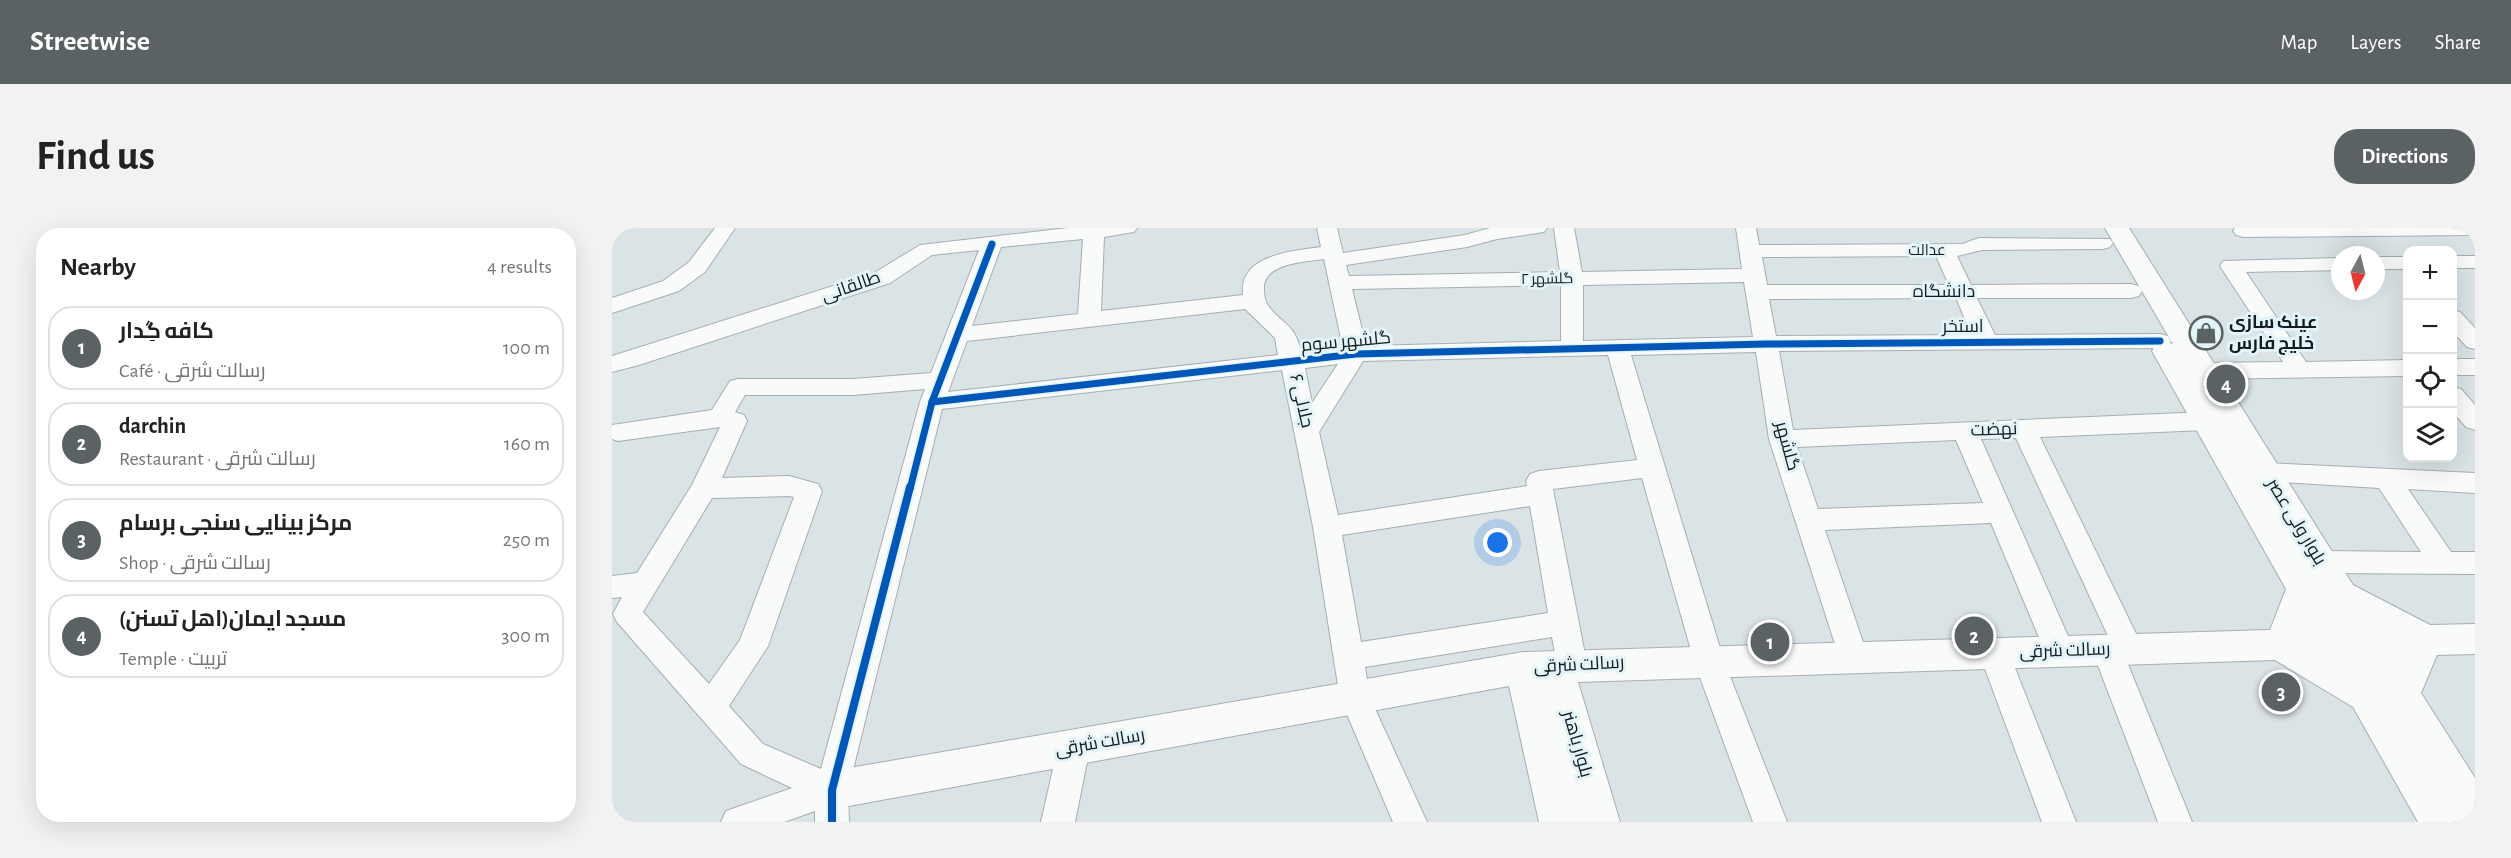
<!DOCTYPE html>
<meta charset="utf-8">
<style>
:root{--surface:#fff;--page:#f2f2f2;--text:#222;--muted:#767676;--line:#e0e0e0;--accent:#5b6264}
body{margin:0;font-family:"Alegreya Sans",Cairo,sans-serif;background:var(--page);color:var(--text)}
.controls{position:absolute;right:18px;top:18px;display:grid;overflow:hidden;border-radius:12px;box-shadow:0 6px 24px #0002}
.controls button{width:54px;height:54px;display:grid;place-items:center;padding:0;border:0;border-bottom:2px solid var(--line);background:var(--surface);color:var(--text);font:30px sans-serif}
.compass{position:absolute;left:1719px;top:18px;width:54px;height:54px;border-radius:50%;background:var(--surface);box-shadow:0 6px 24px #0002;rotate:187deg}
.you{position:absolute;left:886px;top:315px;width:21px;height:21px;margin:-15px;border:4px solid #fff;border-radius:50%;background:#1a73e8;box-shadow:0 0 0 9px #1a73e833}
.badge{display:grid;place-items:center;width:39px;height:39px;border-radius:50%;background:var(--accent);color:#fff;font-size:20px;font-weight:700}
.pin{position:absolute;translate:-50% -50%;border:3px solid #fff;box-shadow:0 2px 6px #0006}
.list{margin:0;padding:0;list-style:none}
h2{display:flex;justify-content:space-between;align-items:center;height:78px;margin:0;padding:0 24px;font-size:26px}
h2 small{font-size:20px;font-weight:400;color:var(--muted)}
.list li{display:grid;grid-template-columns:39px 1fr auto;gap:18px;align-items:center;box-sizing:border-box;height:84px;margin:0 12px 12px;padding:0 12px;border:2px solid var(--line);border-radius:24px}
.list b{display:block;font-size:22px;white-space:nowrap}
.list p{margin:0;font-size:20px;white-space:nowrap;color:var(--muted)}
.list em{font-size:20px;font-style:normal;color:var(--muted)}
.icon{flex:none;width:33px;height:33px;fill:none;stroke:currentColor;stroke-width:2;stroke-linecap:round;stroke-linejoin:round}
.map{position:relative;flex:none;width:1863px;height:594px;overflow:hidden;border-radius:24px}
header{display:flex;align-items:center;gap:36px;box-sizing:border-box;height:84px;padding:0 30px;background:var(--accent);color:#fff}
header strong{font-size:28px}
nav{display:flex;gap:33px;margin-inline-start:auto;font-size:21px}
.intro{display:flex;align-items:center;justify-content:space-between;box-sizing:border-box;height:144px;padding:0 36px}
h1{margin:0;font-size:42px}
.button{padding:15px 27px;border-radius:24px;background:var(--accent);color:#fff;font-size:21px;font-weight:700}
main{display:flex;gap:36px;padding:0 36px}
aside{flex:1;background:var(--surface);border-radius:24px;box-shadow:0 6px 24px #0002}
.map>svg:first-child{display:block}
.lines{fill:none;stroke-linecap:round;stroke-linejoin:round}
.minor-casing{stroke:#a7aeb0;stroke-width:2}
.major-casing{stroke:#a7aeb0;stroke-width:2}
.minor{fill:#f9fbfb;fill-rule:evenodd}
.major{fill:#f9fbfb;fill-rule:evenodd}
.cycleway-far1-casing{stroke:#e2f4f8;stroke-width:10}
.cycleway-casing{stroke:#e2f4f8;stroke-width:12}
.cycleway-far1{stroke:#0057b8;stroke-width:7}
.cycleway{stroke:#0057b8;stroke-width:8}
.labels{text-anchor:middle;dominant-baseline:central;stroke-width:6;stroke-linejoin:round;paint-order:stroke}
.far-street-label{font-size:15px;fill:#161c1e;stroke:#e2f4f8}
.street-label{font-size:18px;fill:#161c1e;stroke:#e2f4f8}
.poi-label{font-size:18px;font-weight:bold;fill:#161c1e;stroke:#e2f4f8;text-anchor:start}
</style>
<header>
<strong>Streetwise</strong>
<nav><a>Map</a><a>Layers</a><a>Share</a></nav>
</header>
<div class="intro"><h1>Find us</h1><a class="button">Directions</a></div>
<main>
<aside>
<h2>Nearby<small>4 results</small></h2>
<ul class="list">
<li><span class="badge">1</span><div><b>کافه گِدار</b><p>Café · رسالت شرقی</p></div><em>100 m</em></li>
<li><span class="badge">2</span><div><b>darchin</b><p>Restaurant · رسالت شرقی</p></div><em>160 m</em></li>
<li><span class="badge">3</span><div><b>مرکز بینایی سنجی برسام</b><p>Shop · رسالت شرقی</p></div><em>250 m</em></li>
<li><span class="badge">4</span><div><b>مسجد ایمان(اهل تسنن)</b><p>Temple · تربیت</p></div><em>300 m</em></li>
</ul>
</aside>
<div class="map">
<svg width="1863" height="594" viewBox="0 0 1863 594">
<rect width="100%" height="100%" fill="#dae3e6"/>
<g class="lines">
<g class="minor-casing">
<g id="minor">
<path d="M103 0H123L93 44 67 63 0 85V70L51 53 77 34Z"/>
<path d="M456 0H525L522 4 492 9 489 83 631 67C626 27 680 23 709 19L705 0H725L731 25 853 7 878 0H935L932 4 885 11 855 19 734 37 737 48 948 44 942 0H962L970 44 1130 41 1124 0H1144L1147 17 1350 16 1367 10 1498 11 1501 15 1498 19 1491 21 1370 22 1345 28 1359 57 1519 56 1527 58 1530 63 1527 68 1519 70H1365L1383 107 1548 106 1556 108 1559 113 1556 118 1548 120 1167 123 1181 202 1594 184 1603 187 1606 193 1603 199 1594 202 1428 209 1532 422 1528 431 1515 434 1580 594H1546L1480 422 1484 413 1497 410 1404 210 1369 211 1463 424 1459 433 1448 437 1437 433 1379 295 1213 302 1256 429 1252 438 1241 442 1230 438 1157 211 1144 124 1019 127 1112 433 1175 594H1141L1082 433 1030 250 941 261 975 437 971 446 960 450 949 446 945 437 940 409 753 439 758 470 815 594H781L728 470 701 299 670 142 330 181 236 562 237 594H203V583L172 594H109L114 583 180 560 129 536 5 394 1 386 10 369 0 370V348L25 345 80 257 108 199 6 213 0 211V197L100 182 118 153 126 151H241L319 145 367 22 320 27 278 55 27 137 0 144V128L262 45 308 17ZM471 11 466 86 360 98 389 19ZM1324 28 1337 57H1155L1150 29ZM712 31 731 120 689 124C682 93 670 98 655 76 653 72 652 67 652 62 650 35 692 34 712 31ZM1132 54 1141 109 971 113V57ZM949 57V113L754 118 740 61ZM1344 70 1360 107 1164 108 1157 71ZM633 81 663 110 666 127 336 164 355 113ZM996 127 1025 232 927 243 918 246 914 253 915 258 726 287 707 204 751 133ZM726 136 700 175 693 140ZM313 161 308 174 209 541 151 516 117 478 156 418 210 263 206 256 177 248 110 250 135 193 132 187 123 184 133 167H241ZM1344 212 1371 275 1206 281 1185 219ZM177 268 182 269 128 412 97 456 31 384 100 270ZM918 278 936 385 749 414 730 307Z"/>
<path d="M1623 0H1863V7L1631 9 1624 7 1621 3Z"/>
<rect x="1840" y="28" width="23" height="12"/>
<rect x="1764" y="29" width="32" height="12"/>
<path d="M1728 30V42L1634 44 1694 134 1796 132V148L1592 151 1584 149 1580 143 1584 137 1592 135 1671 134 1608 38 1611 33Z"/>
<path d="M1840 82 1848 84 1863 100V121L1855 119 1840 103Z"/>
<rect x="1840" y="131" width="23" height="16"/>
<path d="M1840 159 1849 161 1863 177V202L1854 199 1840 183Z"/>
<path d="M1653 235 1863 245V265L1796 261 1839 324H1863V346L1708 345 1698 342 1694 334 1698 326 1708 323 1809 324 1767 260 1653 253 1644 251 1640 244 1644 237Z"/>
<path d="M1382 412 1393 416 1397 425 1464 594H1430L1367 425 1371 416Z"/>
<path d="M462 505 473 509 478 519 463 594H429L446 519 451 509Z"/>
</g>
</g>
<g class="major-casing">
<path id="major" d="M1493 0H1517L1741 357 1818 397 1863 396V426L1825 427 1809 465 1863 550V594H1806L1741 479 1663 432 966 454 1008 594H927L897 458 220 581 206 575 200 562 206 549 220 543 911 424 1658 402 1674 361 1540 123 1544 116 1554 114 1561 116Z"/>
</g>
<use href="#minor" class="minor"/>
<use href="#major" class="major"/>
<g class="cycleway-far1-casing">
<g id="cycleway-far1">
<path d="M320 174 744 126 1154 116 1548 113"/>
<path d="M298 261 320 174 380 16"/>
</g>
</g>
<g class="cycleway-casing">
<path id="cycleway" d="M220 594V562L298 259"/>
</g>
<use href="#cycleway-far1" class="cycleway-far1"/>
<use href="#cycleway" class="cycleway"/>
</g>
<defs>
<g id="shop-ring" transform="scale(1.725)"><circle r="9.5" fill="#e2f4f8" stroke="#5b6264" stroke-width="1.5"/><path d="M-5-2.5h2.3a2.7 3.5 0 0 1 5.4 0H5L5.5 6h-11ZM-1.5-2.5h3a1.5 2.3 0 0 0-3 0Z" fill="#5b6264"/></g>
</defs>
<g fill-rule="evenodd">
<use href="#shop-ring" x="1594" y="105"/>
</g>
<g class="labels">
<g class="far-street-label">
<text x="1315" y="22">عدالت</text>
<text transform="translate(935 51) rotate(-1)">گلشهر ۲</text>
</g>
<g class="street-label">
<text transform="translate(239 59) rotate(-19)">طالقانی</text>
<text x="1332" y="64">دانشگاه</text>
<text x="1351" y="99">استخر</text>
<text transform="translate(734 114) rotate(-5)">گلشهر سوم</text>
<text transform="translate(689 173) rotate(77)">جلالی ۶</text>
<text transform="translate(1382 202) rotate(-2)">نهضت</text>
<text transform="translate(1175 218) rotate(75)">گلشهر</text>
<text transform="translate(1684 294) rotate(59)">بلوار ولی عصر</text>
<text transform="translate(1453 423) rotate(-2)">رسالت شرقی</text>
<text transform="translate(967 437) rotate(-3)">رسالت شرقی</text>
<text transform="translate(488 515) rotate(-10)">رسالت شرقی</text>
<text transform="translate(965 516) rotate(74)">بلوار باهنر</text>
</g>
<g class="poi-label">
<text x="1617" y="95">عینک سازی<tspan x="1617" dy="21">خلیج فارس</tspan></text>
</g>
</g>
</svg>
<div class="controls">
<button>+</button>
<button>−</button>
<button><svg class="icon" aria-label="locate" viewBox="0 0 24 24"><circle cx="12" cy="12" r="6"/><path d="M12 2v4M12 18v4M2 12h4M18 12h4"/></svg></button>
<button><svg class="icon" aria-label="layers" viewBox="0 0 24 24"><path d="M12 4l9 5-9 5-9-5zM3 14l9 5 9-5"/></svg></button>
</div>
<svg class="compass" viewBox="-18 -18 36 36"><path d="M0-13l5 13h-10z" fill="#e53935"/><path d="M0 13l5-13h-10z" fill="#767676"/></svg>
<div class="you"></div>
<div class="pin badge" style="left:1158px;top:414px">1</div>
<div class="pin badge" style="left:1362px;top:408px">2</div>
<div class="pin badge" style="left:1669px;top:464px">3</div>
<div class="pin badge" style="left:1614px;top:156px">4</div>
</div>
</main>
